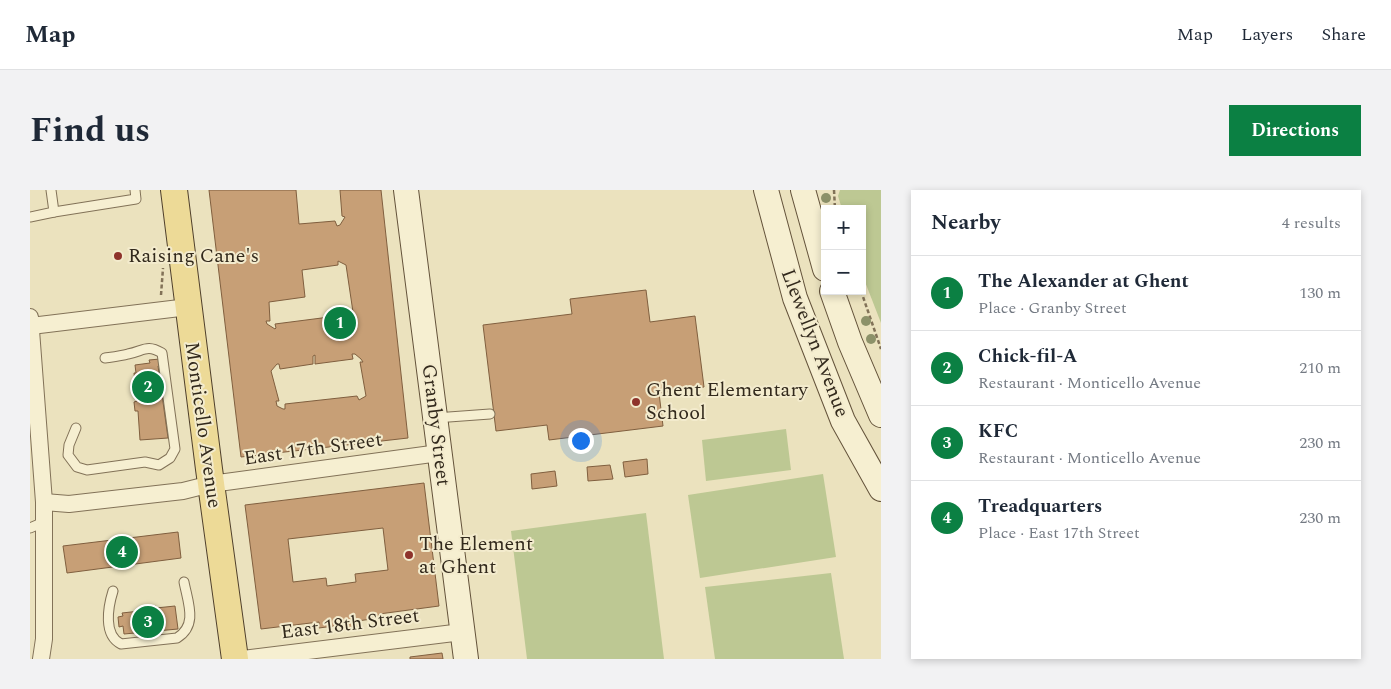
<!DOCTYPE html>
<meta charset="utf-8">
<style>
:root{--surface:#fff;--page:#f2f2f3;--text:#1f2937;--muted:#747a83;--line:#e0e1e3;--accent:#0b8043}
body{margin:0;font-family:Spectral,serif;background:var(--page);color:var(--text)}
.controls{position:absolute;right:15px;top:15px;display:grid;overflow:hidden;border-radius:0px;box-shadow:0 2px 8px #0003}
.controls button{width:45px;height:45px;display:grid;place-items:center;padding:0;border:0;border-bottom:1px solid var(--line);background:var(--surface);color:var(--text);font:25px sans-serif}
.you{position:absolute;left:550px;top:250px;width:18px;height:18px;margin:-12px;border:4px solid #fff;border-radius:50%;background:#1a73e8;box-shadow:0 0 0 8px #1a73e833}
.badge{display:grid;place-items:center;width:32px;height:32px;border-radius:50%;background:var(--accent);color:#fff;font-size:16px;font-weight:700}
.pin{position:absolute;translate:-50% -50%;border:2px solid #fff;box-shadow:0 1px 5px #0006}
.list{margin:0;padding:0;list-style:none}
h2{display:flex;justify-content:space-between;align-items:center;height:65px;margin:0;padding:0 20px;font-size:21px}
h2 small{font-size:16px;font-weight:400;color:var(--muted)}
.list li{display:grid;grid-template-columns:32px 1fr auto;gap:15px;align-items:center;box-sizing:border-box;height:75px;padding:0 20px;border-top:1px solid var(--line)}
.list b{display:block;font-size:19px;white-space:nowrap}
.list p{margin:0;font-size:16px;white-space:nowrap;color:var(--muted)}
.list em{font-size:16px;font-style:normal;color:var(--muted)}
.map{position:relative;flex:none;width:851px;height:469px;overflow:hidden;border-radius:0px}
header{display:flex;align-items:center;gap:30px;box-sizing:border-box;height:70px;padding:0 25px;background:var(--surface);border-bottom:1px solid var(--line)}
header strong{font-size:24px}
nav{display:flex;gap:28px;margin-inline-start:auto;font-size:18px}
.intro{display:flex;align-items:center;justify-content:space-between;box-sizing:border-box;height:120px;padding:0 30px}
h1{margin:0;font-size:35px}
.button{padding:12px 22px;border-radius:0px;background:var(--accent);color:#fff;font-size:18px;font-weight:700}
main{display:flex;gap:30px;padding:0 30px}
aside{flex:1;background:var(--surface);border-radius:0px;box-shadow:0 2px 8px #0003}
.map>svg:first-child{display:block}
.green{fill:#bdc893}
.building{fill:#c79f76;stroke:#805f3f;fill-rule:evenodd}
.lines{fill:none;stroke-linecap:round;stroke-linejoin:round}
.lane-casing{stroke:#827258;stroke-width:11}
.street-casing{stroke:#827258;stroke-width:18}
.secondary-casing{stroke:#64533b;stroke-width:26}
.primary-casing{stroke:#50402c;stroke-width:28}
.path{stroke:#827258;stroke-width:2.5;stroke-dasharray:4 2.5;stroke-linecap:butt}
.lane{stroke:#f6efd1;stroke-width:9}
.street{stroke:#f6efd1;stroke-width:16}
.secondary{stroke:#f6efd1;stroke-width:24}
.primary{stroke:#edda97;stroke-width:26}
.tree{fill:#8c9169}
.poi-dot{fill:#8e332b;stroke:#f3ebcd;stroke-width:2}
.labels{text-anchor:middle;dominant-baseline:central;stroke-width:4;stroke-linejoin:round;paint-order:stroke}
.poi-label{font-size:20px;fill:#32291c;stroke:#f3ebcd;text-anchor:start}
.street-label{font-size:20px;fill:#32291c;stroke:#f3ebcd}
</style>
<header>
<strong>Map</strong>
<nav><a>Map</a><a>Layers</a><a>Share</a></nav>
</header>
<div class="intro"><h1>Find us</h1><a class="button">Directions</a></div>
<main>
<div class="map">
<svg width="851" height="469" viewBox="0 0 851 469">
<rect width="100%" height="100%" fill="#ebe2be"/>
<g class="green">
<path d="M810 0H851V133L832 84V19H812L808 6Z"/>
<path d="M756 239 761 280 676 291 672 250Z"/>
<path d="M793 284 806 367 670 388 658 305Z"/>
<path d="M616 323 634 469H497L481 341Z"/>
<path d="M801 383 814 469H685L675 397Z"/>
</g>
<g class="building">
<path d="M179 0H266L269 34 305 31 307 36 310 35 315 27 312 26 310 0H351L378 248 211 267ZM308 71 316 75 323 122 319 126 316 128 315 125 245 134 246 138 245 139 237 134 236 131H240L239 112 275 107 272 80 308 75ZM322 164H325L331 169 333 172H330L336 206 329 210 327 206 255 214V219H253L247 216 246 211H249L241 181 247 174H249L250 179 283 174V166L285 165V174L323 169Z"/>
<path d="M616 100 620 132 665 126 674 197 629 203 633 236 519 250 517 235 466 241 453 135 542 124 540 109Z"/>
<path d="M130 169V176H128L138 248 110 250 108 221H105L104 212 107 211 104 183H106L105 175 120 173 119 170Z"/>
<path d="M617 269 618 284 595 287 593 272Z"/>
<path d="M580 275 583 289 558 291 557 277Z"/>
<path d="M525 281 527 296 502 299 501 284Z"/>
<path d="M394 293 409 416 349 424 350 428 327 431 328 436 312 439 311 435 289 438V432L231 439 215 315ZM353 338 358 380 325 384 326 392 297 396 296 388 263 392 258 349Z"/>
<path d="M148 342 151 368 37 383 33 356Z"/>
<path d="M126 416V418L145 416 148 439 94 444 93 436 89 437 88 427 93 426 92 423 110 421V418Z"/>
<path d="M412 463 413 469H380V467Z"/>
</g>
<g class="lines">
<g class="lane-casing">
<g id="lane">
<path d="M24 22 106 9 105 0"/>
<path d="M0 27 24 22 21 0"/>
<path d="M405 228 460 224"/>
<path d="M46 238 39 255 38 265 47 277 57 280 115 272 129 275 140 268 145 259 132 163C116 154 114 161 98 164 91 166 82 167 75 168"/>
<path d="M0 338 14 332"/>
<path d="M83 401C78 417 73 445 91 454L147 448C168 435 158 413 154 392"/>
</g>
</g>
<g class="street-casing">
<g id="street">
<path d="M0 127 14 312V449L11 469"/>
<path d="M1 136 158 117"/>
<path d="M14 312 39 314 153 301 181 294 409 263"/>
<path d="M213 469 432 442"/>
</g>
</g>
<g class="secondary-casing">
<g id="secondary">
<path d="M376 0 436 469"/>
<path d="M736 0 765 108 813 231 851 299"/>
<path d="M773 0 795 79"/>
<path d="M802 101 820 152 851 225"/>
</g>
</g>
<g class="primary-casing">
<path id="primary" d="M144 0 179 279 205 469"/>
</g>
<g class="path">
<path d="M804 0 805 19"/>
<path d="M831 101 851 159"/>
<path d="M131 105 133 78"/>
</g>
<use href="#lane" class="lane"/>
<use href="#street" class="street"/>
<use href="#secondary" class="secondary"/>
<use href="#primary" class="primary"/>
</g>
<g class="tree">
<circle cx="796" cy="8" r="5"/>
<circle cx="836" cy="131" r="5"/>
<circle cx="841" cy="149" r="5"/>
</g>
<g class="poi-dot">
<circle cx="88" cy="66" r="5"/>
<circle cx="606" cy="212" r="5"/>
<circle cx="379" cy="365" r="5"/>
</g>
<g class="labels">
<g class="poi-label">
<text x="98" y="66">Raising Cane's</text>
<text x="616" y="200">Ghent Elementary<tspan x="616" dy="23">School</tspan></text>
<text x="389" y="354">The Element<tspan x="389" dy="23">at Ghent</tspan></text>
</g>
<g class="street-label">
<text transform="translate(785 153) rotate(69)">Llewellyn Avenue</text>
<text transform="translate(173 235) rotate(82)">Monticello Avenue</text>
<text transform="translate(406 235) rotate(83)">Granby Street</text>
<text transform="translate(283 259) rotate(-8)">East 17th Street</text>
<text transform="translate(320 434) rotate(-7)">East 18th Street</text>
</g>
</g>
</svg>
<div class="controls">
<button>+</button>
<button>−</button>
</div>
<div class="you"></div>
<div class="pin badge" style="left:310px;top:133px">1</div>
<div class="pin badge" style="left:118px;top:197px">2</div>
<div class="pin badge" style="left:118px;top:432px">3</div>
<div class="pin badge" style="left:92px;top:362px">4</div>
</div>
<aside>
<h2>Nearby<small>4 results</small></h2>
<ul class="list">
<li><span class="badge">1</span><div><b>The Alexander at Ghent</b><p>Place · Granby Street</p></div><em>130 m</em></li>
<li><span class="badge">2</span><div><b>Chick-fil-A</b><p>Restaurant · Monticello Avenue</p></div><em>210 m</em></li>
<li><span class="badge">3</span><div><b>KFC</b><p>Restaurant · Monticello Avenue</p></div><em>230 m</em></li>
<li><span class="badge">4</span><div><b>Treadquarters</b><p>Place · East 17th Street</p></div><em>230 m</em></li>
</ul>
</aside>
</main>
